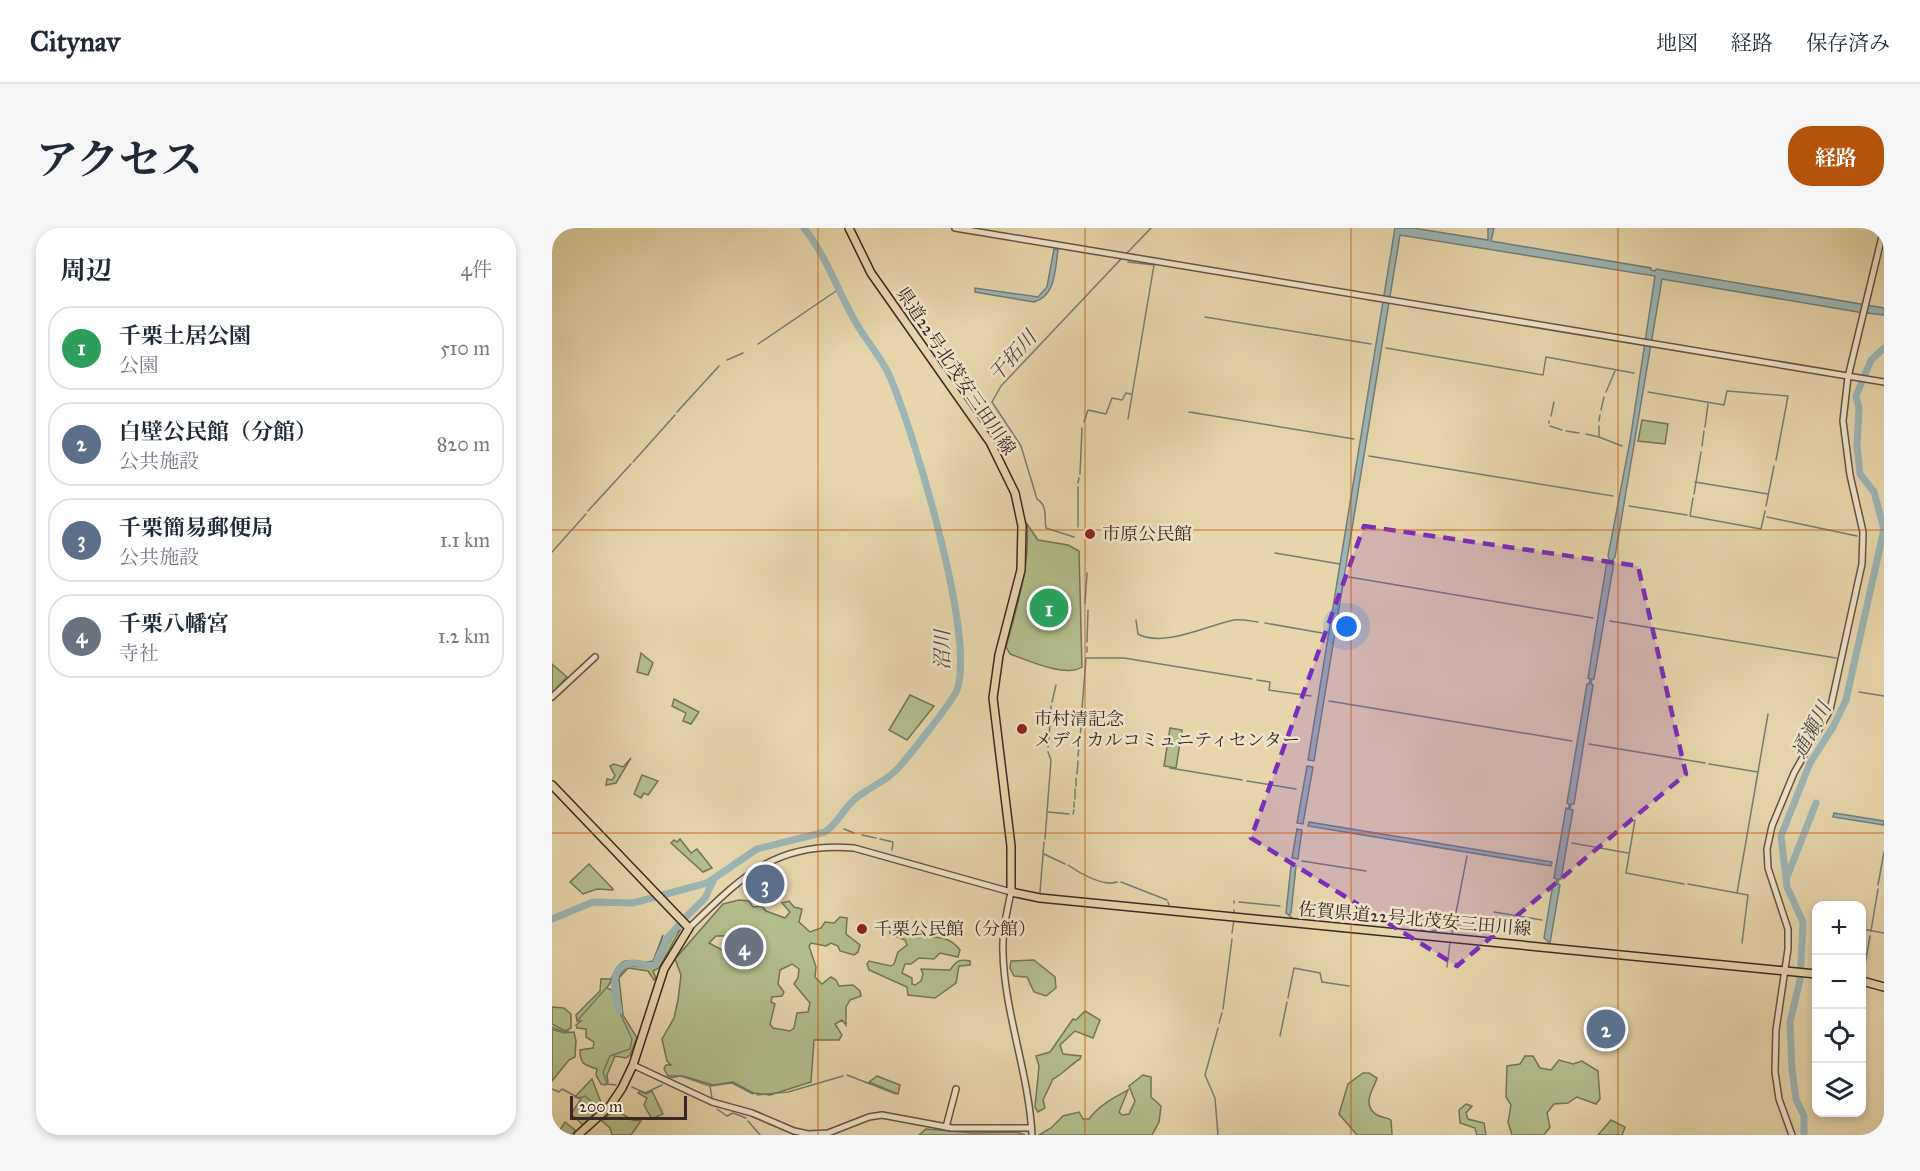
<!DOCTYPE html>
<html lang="ja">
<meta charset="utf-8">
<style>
:root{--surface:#fff;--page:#f6f6f7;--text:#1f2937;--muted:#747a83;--line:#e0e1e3;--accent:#b45309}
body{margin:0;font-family:"IM FELL Great Primer","Noto Serif JP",serif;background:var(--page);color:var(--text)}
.controls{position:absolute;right:18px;bottom:18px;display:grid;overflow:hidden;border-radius:12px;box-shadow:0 3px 9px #0003}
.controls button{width:54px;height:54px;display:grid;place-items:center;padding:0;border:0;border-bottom:2px solid var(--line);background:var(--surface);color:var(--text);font:30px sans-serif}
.scale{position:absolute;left:18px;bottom:15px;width:117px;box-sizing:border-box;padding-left:6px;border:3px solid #382924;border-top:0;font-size:16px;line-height:21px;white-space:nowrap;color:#382924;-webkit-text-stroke:4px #efe4c9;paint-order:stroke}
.you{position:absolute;left:795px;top:399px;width:21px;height:21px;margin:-15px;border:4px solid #fff;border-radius:50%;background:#1a73e8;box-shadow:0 0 0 9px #1a73e833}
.badge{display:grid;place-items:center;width:39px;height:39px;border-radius:50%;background:var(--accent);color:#fff;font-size:20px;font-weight:700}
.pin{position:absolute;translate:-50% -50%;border:3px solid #fff;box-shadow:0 2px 6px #0006}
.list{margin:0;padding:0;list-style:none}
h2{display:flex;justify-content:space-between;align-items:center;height:78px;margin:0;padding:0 24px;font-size:26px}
h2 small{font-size:20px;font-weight:400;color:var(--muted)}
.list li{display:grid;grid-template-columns:39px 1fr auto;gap:18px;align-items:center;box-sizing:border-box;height:84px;margin:0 12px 12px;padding:0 12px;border:2px solid var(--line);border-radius:24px}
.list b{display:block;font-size:22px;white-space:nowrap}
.list p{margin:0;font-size:20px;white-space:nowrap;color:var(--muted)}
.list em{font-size:20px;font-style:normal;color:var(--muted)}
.icon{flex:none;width:33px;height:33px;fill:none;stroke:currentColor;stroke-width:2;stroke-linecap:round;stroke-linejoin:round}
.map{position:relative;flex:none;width:1332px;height:907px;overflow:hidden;border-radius:24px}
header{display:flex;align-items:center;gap:36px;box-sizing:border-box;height:84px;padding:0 30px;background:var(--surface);border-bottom:2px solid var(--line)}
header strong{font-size:28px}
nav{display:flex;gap:33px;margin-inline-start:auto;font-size:21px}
.intro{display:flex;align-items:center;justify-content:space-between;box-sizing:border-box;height:144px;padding:0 36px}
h1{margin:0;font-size:42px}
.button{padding:15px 27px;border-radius:24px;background:var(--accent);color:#fff;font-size:21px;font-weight:700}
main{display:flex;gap:36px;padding:0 36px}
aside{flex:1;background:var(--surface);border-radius:24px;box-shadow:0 3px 9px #0003}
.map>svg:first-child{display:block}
.green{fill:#b3be8b;stroke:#767458;stroke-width:1.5;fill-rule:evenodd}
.water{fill:#9bb6b4;stroke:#737e7a;stroke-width:1.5}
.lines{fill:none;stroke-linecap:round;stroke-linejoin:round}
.stream{stroke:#737e7a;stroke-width:1.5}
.river{stroke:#9bb6b4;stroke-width:7}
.minor-casing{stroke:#645446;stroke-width:8}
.major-casing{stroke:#382924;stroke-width:10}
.minor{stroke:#efe4c9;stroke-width:5}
.major{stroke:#e7d6ac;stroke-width:7}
.marked{fill:#7b2cbf;fill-opacity:0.2;stroke:#7b2cbf;stroke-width:4.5;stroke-dasharray:12 8;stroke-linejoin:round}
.grid{fill:none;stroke:#ce5210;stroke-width:1.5;stroke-opacity:0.55}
.poi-dot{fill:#8f2418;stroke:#efe4c9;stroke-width:2}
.labels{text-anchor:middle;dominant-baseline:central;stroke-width:5;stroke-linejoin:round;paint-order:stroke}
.street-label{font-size:18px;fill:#382924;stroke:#efe4c9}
.poi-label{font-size:18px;fill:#382924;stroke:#efe4c9;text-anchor:start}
.water-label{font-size:20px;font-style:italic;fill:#514c48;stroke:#efe4c9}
</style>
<header>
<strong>Citynav</strong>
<nav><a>地図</a><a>経路</a><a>保存済み</a></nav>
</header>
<div class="intro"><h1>アクセス</h1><a class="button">経路</a></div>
<main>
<aside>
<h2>周辺<small>4件</small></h2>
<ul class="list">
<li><span class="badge" style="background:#2e9e5b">1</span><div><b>千栗土居公園</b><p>公園</p></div><em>510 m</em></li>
<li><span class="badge" style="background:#5c6f8a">2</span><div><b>白壁公民館（分館）</b><p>公共施設</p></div><em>820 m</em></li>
<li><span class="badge" style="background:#5c6f8a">3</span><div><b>千栗簡易郵便局</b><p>公共施設</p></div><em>1.1 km</em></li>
<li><span class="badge" style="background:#6b7280">4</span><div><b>千栗八幡宮</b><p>寺社</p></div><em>1.2 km</em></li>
</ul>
</aside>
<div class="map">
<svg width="1332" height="907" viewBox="0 0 1332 907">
<rect width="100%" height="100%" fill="#e7d6ac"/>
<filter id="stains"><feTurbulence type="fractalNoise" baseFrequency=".00333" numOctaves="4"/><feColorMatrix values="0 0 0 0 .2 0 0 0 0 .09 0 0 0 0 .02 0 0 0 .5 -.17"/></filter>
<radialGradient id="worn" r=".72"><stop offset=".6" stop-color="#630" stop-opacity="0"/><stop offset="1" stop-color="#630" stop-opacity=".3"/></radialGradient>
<g class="green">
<path d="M1090 192 1116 196 1113 216 1086 213Z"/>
<path d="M475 296 486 312 516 317 527 323 530 439C514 450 475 432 458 426L454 419C465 378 478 339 475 296Z"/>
<path d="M89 425 101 435 96 447 85 444Z"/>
<path d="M0 436 15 449 0 465Z"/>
<path d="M358 467 382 478 355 512 337 502Z"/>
<path d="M122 471 147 484 139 496 131 493 134 485 120 478Z"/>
<path d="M618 500 630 502 624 540 612 538Z"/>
<path d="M79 530 64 555 54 557 55 551 60 552 63 548 58 538 62 536 71 539Z"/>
<path d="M90 547 106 553 96 567 92 565 89 570 82 566Z"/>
<path d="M128 611 139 625 145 621 160 640 151 644 119 615 122 612 125 614Z"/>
<path d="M37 636 61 661V662L45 661 31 666 18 654Z"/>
<path d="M187 672 197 673 201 679 210 678 214 683 233 690 238 684 230 675 237 673 242 679 250 681 247 694 258 704 269 700 273 694 282 695 288 689 295 690 294 706 308 717 306 724 302 727 288 723 286 718 279 715 274 718 259 715 257 718 264 739 263 749 270 756 279 749 284 752 287 758 301 757 308 763 309 768 298 772 294 779V797L290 792 283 796 290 807 287 812H262L259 854 218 867 201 865 181 854 161 857 131 848H116L112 841 114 837H119L115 833 110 811 122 790 126 772 129 747 123 731 171 676ZM193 697 195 707 206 708 204 720 198 725 185 724V717L179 716 174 724 157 715 164 708H179L182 702ZM240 736 247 741 246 750 242 756 258 775 256 784 245 785 242 800 238 803 221 800 218 796 223 776 219 774 220 769 230 768 232 764 226 756 228 742Z"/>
<path d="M345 698C352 701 361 708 368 708 384 709 398 708 408 722L406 729 388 725 382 731 367 730 359 736H353L350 745 360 750V756L363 757 369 753 371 746 369 741 398 742C404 733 407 731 418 733V737L407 738 404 755 383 770 356 767 355 759 317 742 315 736 317 733 339 738 342 736 346 724 355 717 353 712 338 706V699Z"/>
<path d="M128 702 107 740 101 743 104 750 102 752 96 743 76 740 67 750 71 787 85 810 78 827 74 830 63 828 55 847 56 854 54 857 49 856 44 847 45 841C32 837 28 836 28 822L41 820 42 814 34 809V801L25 800 24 797 29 793H25L24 787 48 763 49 751H59C72 720 81 739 101 733L111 707 104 733 100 736 75 735 66 740 55 760 64 764C65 752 66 746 76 738L102 739C114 729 113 709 128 702Z"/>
<path d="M482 732 503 749 504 760 494 768 482 764 475 749 462 748 458 740 459 733Z"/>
<path d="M0 779 12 780 19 786V800L13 803 0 796Z"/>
<path d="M533 783 548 792 541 810 523 803 508 817 511 826 529 828 528 831C518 837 511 846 501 851L491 872 493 880 486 884 483 879 487 838 484 828 498 824 521 791 524 792Z"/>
<path d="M0 801 12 805 22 804 24 813 23 829 17 832 0 853Z"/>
<path d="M973 828H981L988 840 999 842 1007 832 1021 836 1030 833 1046 843 1048 871 1044 876 1025 869 1016 875 1002 876 995 885 998 899 992 907H960L956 894 959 877 954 869 955 838 968 836Z"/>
<path d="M811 845H817L825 850C823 859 808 876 825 887 830 890 835 889 839 892L840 907H805L787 886 796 856Z"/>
<path d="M591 847 599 849V869L609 878 607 894 600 907H487L499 900 511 888 527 884 531 891H537C548 876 562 870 576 862L567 884 570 887 577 886 583 873 577 858Z"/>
<path d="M325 848 348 857 346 866 317 854Z"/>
<path d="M40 851 50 877 31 897 19 886 29 871 23 869Z"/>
<path d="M88 863 94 866 100 863 111 886 100 891 92 877 95 870 86 865Z"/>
<path d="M914 876 920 878 914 885 916 891 932 895 934 907H925L923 900 908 895 907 882Z"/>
<path d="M63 881 80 892 89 893 79 907H60L58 900 50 893Z"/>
<path d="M1059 892 1073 899 1070 907H1046Z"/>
<path d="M13 894 24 903 19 907H5Z"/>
<path d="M374 901 422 905 465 904 473 907H367Z"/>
</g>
<g class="water">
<path d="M843 0H861L936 12V0H942L939 13 1099 40V42L1103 43 1104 41 1332 80V87L1306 84 1110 51 1063 329 1060 333 1062 334 1042 451H1040L1039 456 1041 457 1022 576H1019L1018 581 1021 582 1009 651H1007L1006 656 1008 657 998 715 992 710 1001 656H1004L1005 651 1002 650 1014 580 1017 581V576L1015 575 1035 456H1037L1038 451 1036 450 1055 333H1058L1056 328 1078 213 1103 48 848 7 762 533 756 532Z"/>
<path d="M502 21 506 22C503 41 504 68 482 74L423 64V60L486 69 495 59Z"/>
<path d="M755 538 761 539 751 596 745 595Z"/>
<path d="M1282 585 1332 593V597L1281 589Z"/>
<path d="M757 594 1000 634 999 638 756 598Z"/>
<path d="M745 601 750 602 746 631 740 630Z"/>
<path d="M739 638H744L739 685 737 687 734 685Z"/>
</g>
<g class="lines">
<g class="stream">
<path d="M575 25 599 0"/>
<path d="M576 34 602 37 576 191"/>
<path d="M653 89 819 116"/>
<path d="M206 116 287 61"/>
<path d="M834 120 991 147 994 129 1082 145"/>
<path d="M175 132 191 125"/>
<path d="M1054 164 1063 143"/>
<path d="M1096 164 1172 177 1175 163 1236 168 1224 232"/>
<path d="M1049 182 1052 169"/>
<path d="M125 184 167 138"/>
<path d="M637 184 802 211"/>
<path d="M999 188 1002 174"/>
<path d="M1047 193 1048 187"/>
<path d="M532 194 536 182 554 186 560 170 570 172 574 165 579 166"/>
<path d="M997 195V193"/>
<path d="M998 198 1010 202"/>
<path d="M1047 198V209L1070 218"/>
<path d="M1153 199 1156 176"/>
<path d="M1014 203 1027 205"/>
<path d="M1034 206 1047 209"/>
<path d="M1150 218 1152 203"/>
<path d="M817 228 1061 268"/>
<path d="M81 234 123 187"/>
<path d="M528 246 530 200"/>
<path d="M1143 254 1216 266"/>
<path d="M526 255 527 250"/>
<path d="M526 259V299"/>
<path d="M1142 266 1149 224"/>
<path d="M1141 270 1138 288 1209 301 1213 283"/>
<path d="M1077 278 1135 287"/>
<path d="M1214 278 1222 238"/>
<path d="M36 283 79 236"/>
<path d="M1215 289 1305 308"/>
<path d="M522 309 494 300C492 289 496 278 485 271L469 218 440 174 449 158 569 31"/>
<path d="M0 324 34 286"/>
<path d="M723 325 788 336"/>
<path d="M797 349 1041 390"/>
<path d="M533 375 535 345"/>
<path d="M584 392 586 406C612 420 656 397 682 392 690 391 698 393 706 394"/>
<path d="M1058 393 1284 430"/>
<path d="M713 395 770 405"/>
<path d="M535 414 536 382"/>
<path d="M535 424V419"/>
<path d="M705 452 718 454 717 462 759 468"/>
<path d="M1307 464 1332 468"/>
<path d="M777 473 1020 513"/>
<path d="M500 474 504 457"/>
<path d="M530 481 534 430H572L700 451"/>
<path d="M498 491 499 478"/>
<path d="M1037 516 1153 535"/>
<path d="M496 519 498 496"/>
<path d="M526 528 530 489"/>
<path d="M1157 536 1206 544 1185 665"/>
<path d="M618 540 690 552"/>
<path d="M1206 544 1216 486"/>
<path d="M525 546 526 533"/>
<path d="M695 553 744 561"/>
<path d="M524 558V550"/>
<path d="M523 571V561"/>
<path d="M522 579V574"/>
<path d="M496 584 517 586"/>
<path d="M521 586 522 582"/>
<path d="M1083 592 1074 645 1132 656"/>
<path d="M292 601 302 605"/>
<path d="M310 607 324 610"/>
<path d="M328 611 341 614 340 622"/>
<path d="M493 611 499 532 496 524"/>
<path d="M1020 615 1076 625"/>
<path d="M492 626 513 636"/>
<path d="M750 633 814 643"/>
<path d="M516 637C527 645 552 659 565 654"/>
<path d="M569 654 615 672"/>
<path d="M1136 656 1196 667 1190 715"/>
<path d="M1326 657 1332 624"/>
<path d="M488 664 492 614"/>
<path d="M682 673V675"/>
<path d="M616 674 617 677"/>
<path d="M687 674 728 678"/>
<path d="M682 682V684"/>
<path d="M942 684 990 692"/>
<path d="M737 687 740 690"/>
<path d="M905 698 934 702"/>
<path d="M1310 701 1332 705"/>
<path d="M869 702 873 703"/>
<path d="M880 703H883L887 698 899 700"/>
<path d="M1319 703 1326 661"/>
<path d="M680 705 682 692"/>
<path d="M900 705 915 628"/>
<path d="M895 739 898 714"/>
<path d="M1311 748 1318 708"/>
<path d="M736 770 742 740 768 745 770 754 797 758"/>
<path d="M671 781 680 711"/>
<path d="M25 793 62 751"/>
<path d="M667 795 670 785"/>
<path d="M0 799 12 804 17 803"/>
<path d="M666 800 653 847 663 870 666 907"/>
<path d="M728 808 735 774"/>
<path d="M295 847 344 866"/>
<path d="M118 850 129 848 158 858 160 870"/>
<path d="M64 857 55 856 51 844 58 828 78 821 80 811 67 783"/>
<path d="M158 858 180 855 201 866"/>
<path d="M80 859 93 865 110 857"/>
<path d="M0 861 7 864 10 861 27 870 33 868 46 879"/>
<path d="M205 867 236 864 291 848"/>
<path d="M165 881 175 888 181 885 194 890"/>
<path d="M196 893 208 907"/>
</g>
<g class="river">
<path d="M1235 649 1264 575"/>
<path d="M135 688 153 670 162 651"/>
<path d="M0 691 41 674 81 675 155 655 205 621 273 604C286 595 292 580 303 571 315 561 330 555 341 545 350 538 402 471 405 462 424 409 362 205 338 149 331 132 317 116 307 100 287 67 276 30 252 0"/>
<path d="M67 783C63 766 55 738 80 735 88 734 95 739 103 737L115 710 126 698"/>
<path d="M1252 907V888L1244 871 1240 841 1238 794 1248 752 1251 694 1235 659 1229 608 1258 535 1281 499 1294 472 1332 301 1322 264 1308 246 1305 218 1307 180 1304 168 1319 132 1332 120"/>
</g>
<g class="minor-casing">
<g id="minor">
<path d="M403 0 1332 154"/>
<path d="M0 469 43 429"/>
<path d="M137 700C190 649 223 613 302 620L459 664C455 684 450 703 451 724 452 783 477 846 480 907"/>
<path d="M81 837 160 874 200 885 242 903 256 906 276 905 317 889 330 887 400 900H479"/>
<path d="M394 899 404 861"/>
<path d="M1240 907 1227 871 1223 844 1224 802 1236 721V701L1216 640 1215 621 1220 598 1242 545 1278 482 1310 336 1311 304 1298 247 1291 193 1296 149 1332 0"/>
</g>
</g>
<g class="major-casing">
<g id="major">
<path d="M297 0 319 45 438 214 463 265 470 298 469 342 447 427 441 470 459 618V664L488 670 1264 746"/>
<path d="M0 557 137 700 112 741 81 837 70 860 58 878 26 907"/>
<path d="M1310 753 1332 759"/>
</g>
</g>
<use href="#minor" class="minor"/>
<use href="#major" class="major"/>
</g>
<path class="marked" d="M812 298 1086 338 1134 546 905 738 699 610Z"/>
<path class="grid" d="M266 0V907M533 0V907M799 0V907M1066 0V907M0 302H1332M0 605H1332"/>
<g class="poi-dot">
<circle cx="538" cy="306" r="6"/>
<circle cx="470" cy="501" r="6"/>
<circle cx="310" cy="701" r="6"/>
</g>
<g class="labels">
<g class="street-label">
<text transform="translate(404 143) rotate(56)">県道22号北茂安三田川線</text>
<text transform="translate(863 691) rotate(5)">佐賀県道22号北茂安三田川線</text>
</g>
<g class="poi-label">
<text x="550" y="306">市原公民館</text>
<text x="482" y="491">市村清記念<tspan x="482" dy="21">メディカルコミュニティセンター</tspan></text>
<text x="322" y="701">千栗公民館（分館）</text>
</g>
<g class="water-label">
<text transform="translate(460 128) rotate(-48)">干拓川</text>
<text transform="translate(390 422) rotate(-90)">沼川</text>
<text transform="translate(1259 502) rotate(-62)">通瀬川</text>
</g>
</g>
<rect width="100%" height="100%" filter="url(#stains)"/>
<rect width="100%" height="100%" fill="url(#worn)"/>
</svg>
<div class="controls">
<button>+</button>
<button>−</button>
<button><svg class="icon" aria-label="locate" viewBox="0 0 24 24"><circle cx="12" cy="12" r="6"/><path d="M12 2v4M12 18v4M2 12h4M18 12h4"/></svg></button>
<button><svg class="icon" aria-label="layers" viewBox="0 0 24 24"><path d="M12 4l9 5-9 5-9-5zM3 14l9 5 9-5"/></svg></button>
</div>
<div class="scale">200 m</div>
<div class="you"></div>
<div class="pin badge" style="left:497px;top:380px;background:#2e9e5b">1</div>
<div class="pin badge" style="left:1054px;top:801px;background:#5c6f8a">2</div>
<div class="pin badge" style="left:213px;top:656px;background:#5c6f8a">3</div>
<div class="pin badge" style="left:192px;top:719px;background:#6b7280">4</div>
</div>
</main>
